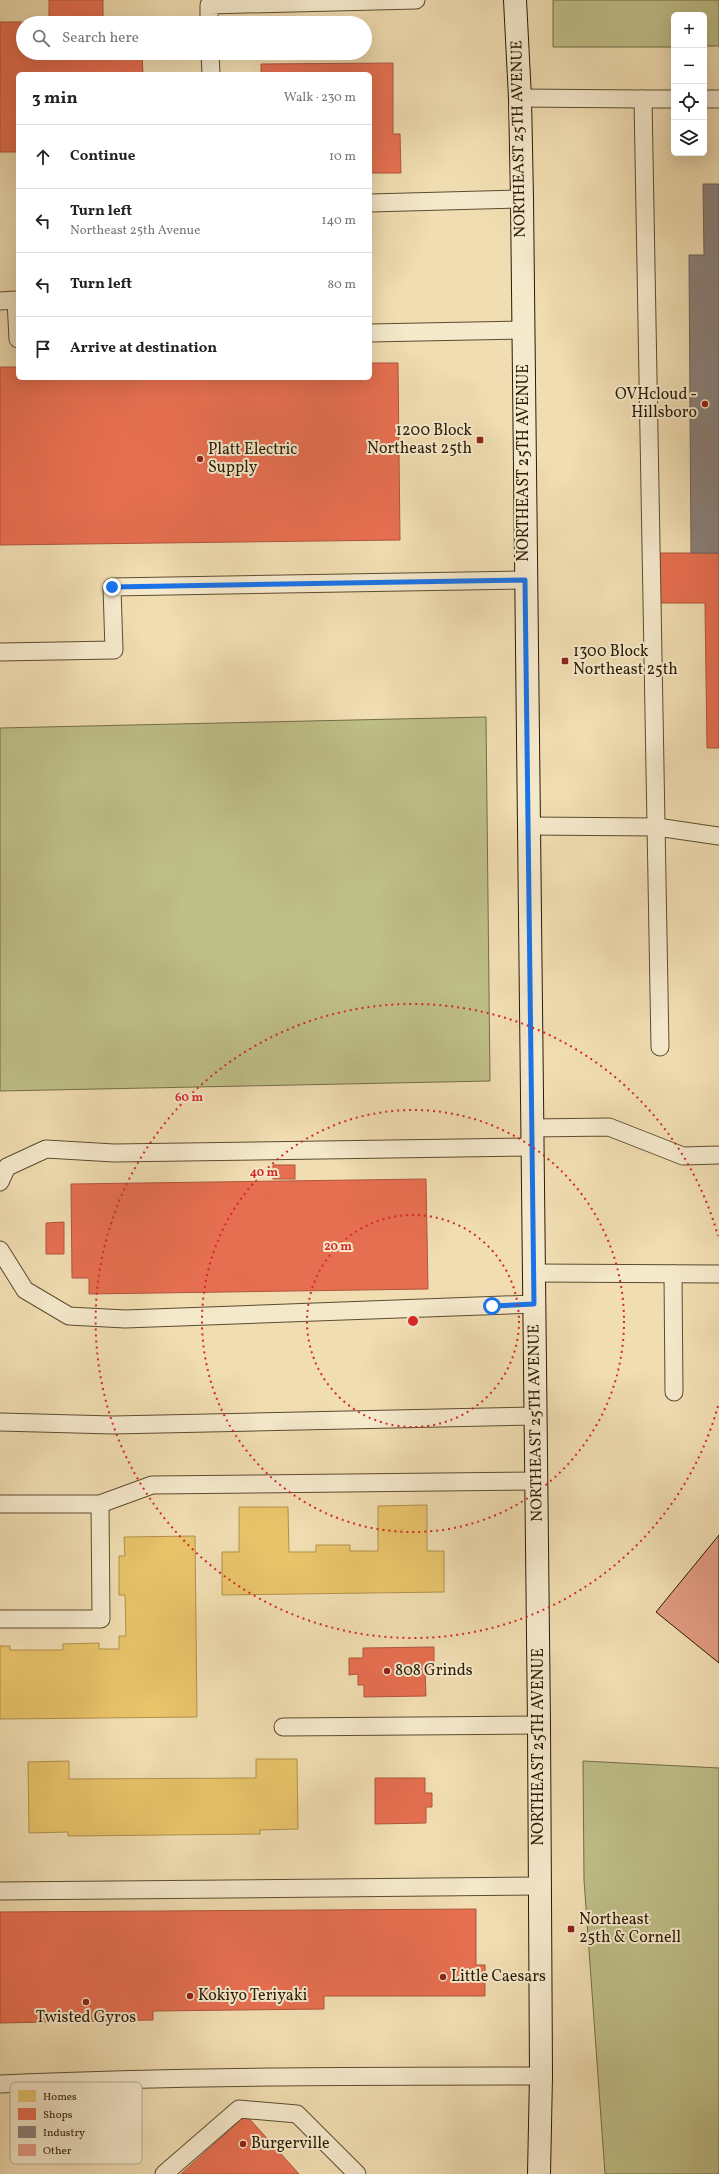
<!DOCTYPE html>
<meta charset="utf-8">
<style>
:root{--surface:#fff;--page:#f2f2f2;--text:#222;--muted:#767676;--line:#e0e0e0}
body{margin:0;font-family:Vollkorn,serif;background:var(--page);color:var(--text)}
.controls{position:absolute;right:12px;top:12px;display:grid;overflow:hidden;border-radius:6px;box-shadow:0 4px 16px #0002}
.controls button{width:36px;height:36px;display:grid;place-items:center;padding:0;border:0;border-bottom:1px solid var(--line);background:var(--surface);color:var(--text);font:20px sans-serif}
.stop{position:absolute;width:12px;height:12px;margin:-9px;border:3px solid #1a73e8;border-radius:50%;background:#fff}
.stop.end{background:#1a73e8;border-color:#fff;box-shadow:0 1px 4px #0008}
.list{margin:0;padding:0;list-style:none}
h2{display:flex;justify-content:space-between;align-items:center;height:52px;margin:0;padding:0 16px;font-size:17px}
h2 small{font-size:13px;font-weight:400;color:var(--muted)}
.list li{display:grid;grid-template-columns:26px 1fr auto;gap:12px;align-items:center;box-sizing:border-box;height:64px;padding:0 16px;border-top:1px solid var(--line)}
.list b{display:block;font-size:15px;white-space:nowrap}
.list p{margin:0;font-size:13px;white-space:nowrap;color:var(--muted)}
.list em{font-size:13px;font-style:normal;color:var(--muted)}
.icon{flex:none;width:22px;height:22px;fill:none;stroke:currentColor;stroke-width:2;stroke-linecap:round;stroke-linejoin:round}
.map{position:relative;flex:none;width:719px;height:2174px;overflow:hidden}
.search{position:absolute;background:var(--surface);box-shadow:0 4px 16px #0002;left:16px;top:16px;width:356px;height:44px;display:flex;align-items:center;gap:10px;box-sizing:border-box;padding:0 14px;border-radius:22px;color:var(--muted);font-size:15px}
.panel{position:absolute;background:var(--surface);box-shadow:0 4px 16px #0002;left:16px;top:72px;width:356px;height:308px;border-radius:6px}
.map>svg:first-child{display:block}
.green{fill:#bfbf88;stroke:#746d46}
.homes{fill:#e9c46a;stroke:#b0914b}
.shops{fill:#e76f51;stroke:#ae563a}
.industry{fill:#8a817c;stroke:#6d6258}
.building{fill:#e29c82;stroke:#2a1b04}
.lines{fill:none;stroke-linecap:round;stroke-linejoin:round}
.lane-casing{stroke:#5c4c2f;stroke-width:19}
.secondary-casing{stroke:#2a1b04;stroke-width:24}
.lane{stroke:#f5e9cc;stroke-width:17}
.secondary{stroke:#f5e9cc;stroke-width:22}
.route{stroke:#1a73e8;stroke-width:5}
.ring{fill:none;stroke:#d62828;stroke-width:2;stroke-dasharray:2 4}
.poi-dot{fill:#8f2418;stroke:#f5e9cc;stroke-width:1.5}
.labels{text-anchor:middle;dominant-baseline:central;stroke-width:4;stroke-linejoin:round;paint-order:stroke}
.street-label{font-size:16px;fill:#2a1b04;stroke:#f5e9cc}
.poi-label{font-size:16px;fill:#2a1b04;stroke:#f5e9cc;text-anchor:start}
.key{fill:#f5e9cc;stroke:#b8ab90;stroke-width:1}
.key-label{font-size:11px;fill:#2a1b04}
.centre{fill:#d62828;stroke:#f5e9cc;stroke-width:2}
.ring-label{font-size:12px;text-anchor:middle;font-weight:bold;fill:#d62828;stroke:#f5e9cc;stroke-width:4;stroke-linejoin:round;paint-order:stroke}
</style>
<div class="map">
<svg width="719" height="2174" viewBox="0 0 719 2174">
<rect width="100%" height="100%" fill="#f0ddb1"/>
<filter id="stains"><feTurbulence type="fractalNoise" baseFrequency=".005" numOctaves="4"/><feColorMatrix values="0 0 0 0 .2 0 0 0 0 .09 0 0 0 0 .02 0 0 0 .5 -.17"/></filter>
<radialGradient id="worn" r=".72"><stop offset=".6" stop-color="#630" stop-opacity="0"/><stop offset="1" stop-color="#630" stop-opacity=".3"/></radialGradient>
<g class="green">
<path d="M553 0H719V46H704V15H674V47H553Z"/>
<path d="M486 717 490 1081 0 1091V728Z"/>
<path d="M583 1761 719 1768V2174H605L584 1880Z"/>
</g>
<g class="homes">
<path d="M427 1505V1551H444V1592L222 1595V1552H239V1507H288L289 1552H316V1545H350V1551H378V1506Z"/>
<path d="M195 1536 197 1717 0 1719V1646H10V1650H63V1644L99 1643V1649H119V1636H126L125 1595H119V1556H125L124 1537Z"/>
<path d="M256 1759H297L298 1829 260 1830V1834L68 1836V1832L29 1833 28 1762 69 1761V1779L256 1778Z"/>
</g>
<g class="shops">
<path d="M49 0H103V21H142V23H23V53H142L143 74H18V152H0V22H49Z"/>
<path d="M393 63V134H400L401 173H370V74H261V64Z"/>
<path d="M370 363H398L400 540 0 545V367H18V378H370Z"/>
<path d="M657 553H719V748H707L705 603H658Z"/>
<rect x="273" y="1165" width="22" height="14"/>
<path d="M426 1179 428 1289 89 1294V1278H72L71 1184Z"/>
<path d="M64 1222V1254H46V1223Z"/>
<path d="M434 1647V1667L425 1668 426 1696 364 1697V1685H358V1674L349 1675V1658H363V1648Z"/>
<path d="M375 1778H425V1793H432V1807H426V1823L375 1824Z"/>
<path d="M476 1909V1965H485V1996H324V2009L153 2011V2020L0 2023V1912Z"/>
<path d="M246 2115 299 2174H181Z"/>
</g>
<path class="industry" d="M703 184H719V553H691L689 255H704Z"/>
<path class="building" d="M719 1535V1663L656 1612Z"/>
<g class="lines">
<g class="lane-casing">
<g id="lane">
<path d="M209 23V5L416 0"/>
<path d="M210 53 211 74"/>
<path d="M520 98 643 99 660 1047"/>
<path d="M643 99H674"/>
<path d="M704 99H719"/>
<path d="M370 203 522 199"/>
<path d="M0 301 16 300 18 339"/>
<path d="M370 333 523 330"/>
<path d="M0 652 114 650 112 587 525 580"/>
<path d="M529 826 657 827 719 836"/>
<path d="M532 1128 609 1127 683 1156 719 1155"/>
<path d="M0 1182 7 1167 46 1149 114 1153 532 1147"/>
<path d="M0 1250 25 1290 69 1316 125 1319 534 1304"/>
<path d="M534 1273 719 1274"/>
<path d="M673 1274 674 1392"/>
<path d="M0 1422 113 1425 536 1416"/>
<path d="M0 1504H100L152 1485 536 1481"/>
<path d="M0 1619H101L100 1504"/>
<path d="M283 1727 539 1725"/>
<path d="M0 1891 540 1886"/>
<path d="M0 2084C180 2076 361 2076 541 2076"/>
<path d="M164 2174 239 2109 297 2114 357 2174"/>
</g>
</g>
<g class="secondary-casing">
<path id="secondary" d="M515 0 520 98 522 199 539 1725 541 2076 539 2174"/>
</g>
<use href="#lane" class="lane"/>
<use href="#secondary" class="secondary"/>
</g>
<g class="lines">
<path class="route" d="M112 587 525 580 534 1304 492 1306"/>
</g>
<g class="ring">
<circle cx="413" cy="1321" r="106"/>
<circle cx="413" cy="1321" r="211"/>
<path d="M718 1406A317 317 0 1 1 718 1236"/>
</g>
<g class="poi-dot">
<circle cx="705" cy="404" r="4"/>
<rect x="476" y="436" width="8" height="8" rx="2"/>
<circle cx="200" cy="459" r="4"/>
<rect x="561" y="657" width="8" height="8" rx="2"/>
<circle cx="387" cy="1671" r="4"/>
<rect x="567" y="1925" width="8" height="8" rx="2"/>
<circle cx="443" cy="1977" r="4"/>
<circle cx="190" cy="1996" r="4"/>
<circle cx="86" cy="2002" r="4"/>
<circle cx="243" cy="2144" r="4"/>
</g>
<g class="labels">
<g class="street-label">
<text transform="translate(519 139) rotate(-91)">NORTHEAST 25TH AVENUE</text>
<text transform="translate(524 463) rotate(-90)">NORTHEAST 25TH AVENUE</text>
<text transform="translate(536 1423) rotate(-91)">NORTHEAST 25TH AVENUE</text>
<text transform="translate(539 1747) rotate(-90)">NORTHEAST 25TH AVENUE</text>
</g>
<g class="poi-label">
<text x="697" y="395" text-anchor="end">OVHcloud -<tspan x="697" dy="18">Hillsboro</tspan></text>
<text x="472" y="431" text-anchor="end">1200 Block<tspan x="472" dy="18">Northeast 25th</tspan></text>
<text x="208" y="450">Platt Electric<tspan x="208" dy="18">Supply</tspan></text>
<text x="573" y="652">1300 Block<tspan x="573" dy="18">Northeast 25th</tspan></text>
<text x="395" y="1671">808 Grinds</text>
<text x="579" y="1920">Northeast<tspan x="579" dy="18">25th &amp; Cornell</tspan></text>
<text x="451" y="1977">Little Caesars</text>
<text x="198" y="1996">Kokiyo Teriyaki</text>
<text x="86" y="2018" text-anchor="middle">Twisted Gyros</text>
<text x="251" y="2144">Burgerville</text>
</g>
</g>
<rect x="10" y="2082" width="132" height="82" rx="6" class="key"/>
<rect x="18" y="2090" width="18" height="12" fill="#e9c46a"/>
<rect x="18" y="2108" width="18" height="12" fill="#e76f51"/>
<rect x="18" y="2126" width="18" height="12" fill="#8a817c"/>
<rect x="18" y="2144" width="18" height="12" fill="#e29c82"/>
<g class="key-label">
<text x="43" y="2100">Homes</text>
<text x="43" y="2118">Shops</text>
<text x="43" y="2136">Industry</text>
<text x="43" y="2154">Other</text>
</g>
<circle cx="413" cy="1321" r="6" class="centre"/>
<g class="ring-label">
<text x="189" y="1101">60 m</text>
<text x="264" y="1176">40 m</text>
<text x="338" y="1250">20 m</text>
</g>
<rect width="100%" height="100%" filter="url(#stains)"/>
<rect width="100%" height="100%" fill="url(#worn)"/>
</svg>
<div class="controls">
<button>+</button>
<button>−</button>
<button><svg class="icon" aria-label="locate" viewBox="0 0 24 24"><circle cx="12" cy="12" r="6"/><path d="M12 2v4M12 18v4M2 12h4M18 12h4"/></svg></button>
<button><svg class="icon" aria-label="layers" viewBox="0 0 24 24"><path d="M12 4l9 5-9 5-9-5zM3 14l9 5 9-5"/></svg></button>
</div>
<div class="stop" style="left:492px;top:1306px"></div>
<div class="stop end" style="left:112px;top:587px"></div>
<div class="search"><svg class="icon" aria-label="search" viewBox="0 0 24 24"><circle cx="10" cy="10" r="6"/><path d="M15 15l6 6"/></svg>Search here</div>
<section class="panel">
<h2>3 min<small>Walk · 230 m</small></h2>
<ul class="list">
<li><svg class="icon" aria-label="ahead" viewBox="0 0 24 24"><path d="M12 20V5M6 11l6-6 6 6"/></svg><div><b>Continue</b></div><em>10 m</em></li>
<li><svg class="icon" aria-label="left" viewBox="0 0 24 24"><path d="M17 20v-9H6M10 6l-5 5 5 5"/></svg><div><b>Turn left</b><p>Northeast 25th Avenue</p></div><em>140 m</em></li>
<li><svg class="icon" aria-label="left" viewBox="0 0 24 24"><path d="M17 20v-9H6M10 6l-5 5 5 5"/></svg><div><b>Turn left</b></div><em>80 m</em></li>
<li><svg class="icon" aria-label="arrive" viewBox="0 0 24 24"><path d="M6 21V4h12l-3 4 3 4H6"/></svg><div><b>Arrive at destination</b></div></li>
</ul>
</section>
</div>
